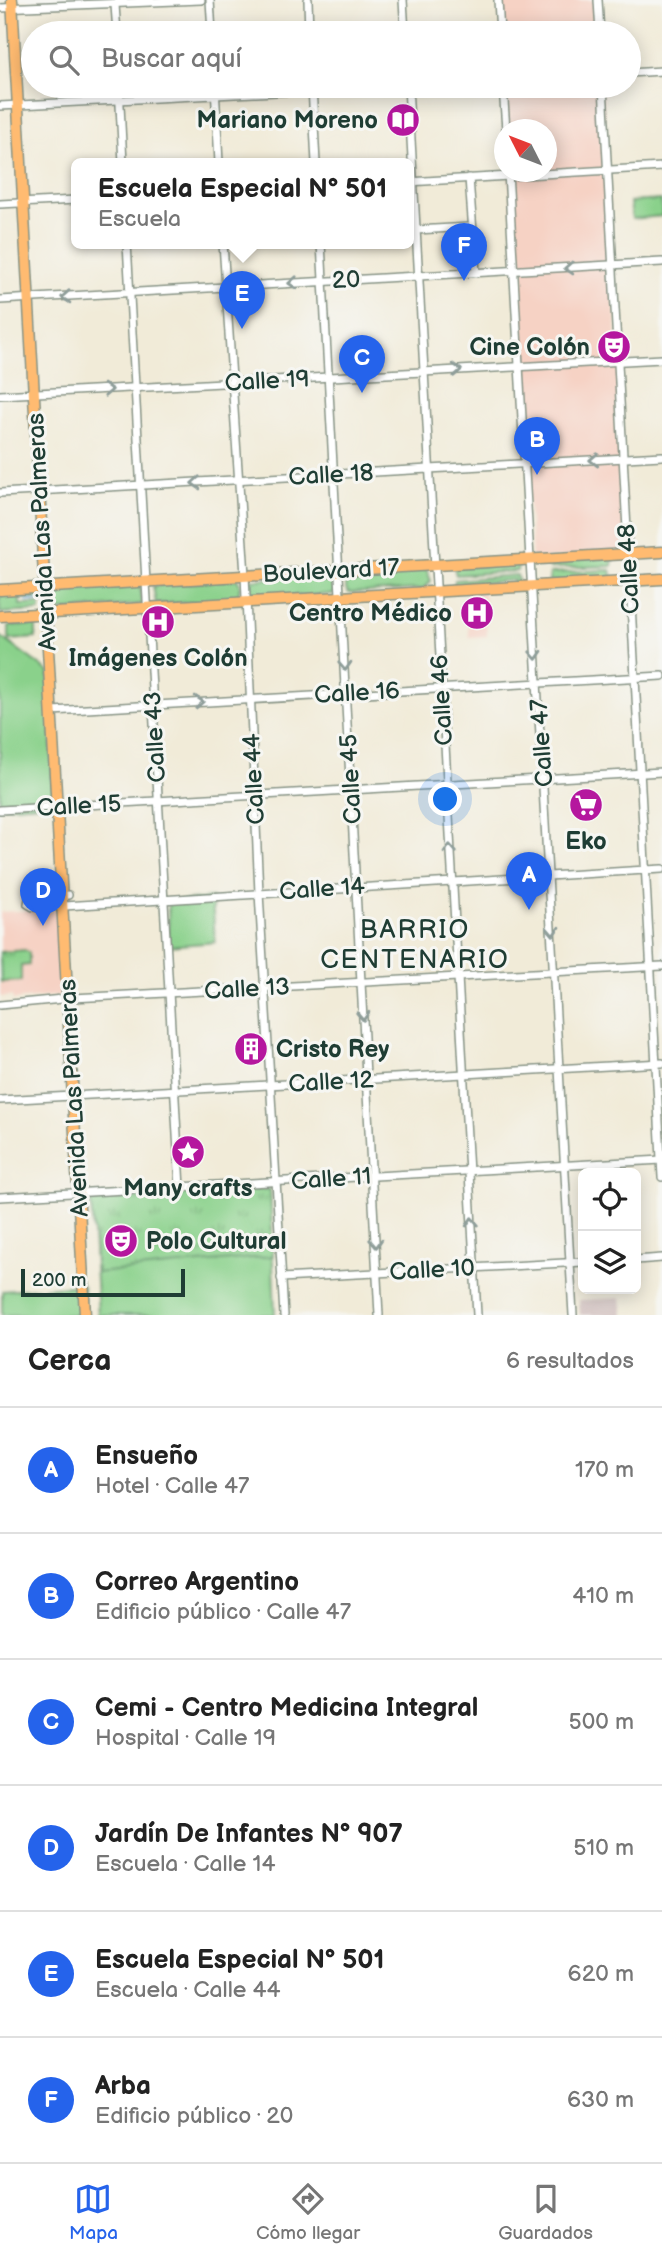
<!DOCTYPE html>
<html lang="es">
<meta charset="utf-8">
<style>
:root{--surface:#fff;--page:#f6f6f6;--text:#222;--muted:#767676;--line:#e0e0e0;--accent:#2563eb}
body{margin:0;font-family:"Balsamiq Sans",sans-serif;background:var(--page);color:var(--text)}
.controls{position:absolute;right:21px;bottom:21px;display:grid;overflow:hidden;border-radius:10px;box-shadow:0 4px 18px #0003}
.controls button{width:63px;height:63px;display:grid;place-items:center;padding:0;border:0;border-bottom:2px solid var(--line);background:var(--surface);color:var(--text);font:35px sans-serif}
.compass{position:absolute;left:494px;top:119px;width:63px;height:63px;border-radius:50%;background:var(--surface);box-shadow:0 4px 18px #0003;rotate:312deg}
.scale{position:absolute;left:21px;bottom:18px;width:164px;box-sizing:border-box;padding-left:7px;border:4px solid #1f3d34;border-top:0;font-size:19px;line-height:24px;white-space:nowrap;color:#1f3d34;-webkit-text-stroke:5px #f6f6f2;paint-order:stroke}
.you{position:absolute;left:446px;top:800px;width:24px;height:24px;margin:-18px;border:5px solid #fff;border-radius:50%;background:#1a73e8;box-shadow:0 0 0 10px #1a73e833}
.badge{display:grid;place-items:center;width:46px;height:46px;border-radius:50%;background:var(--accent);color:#fff;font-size:23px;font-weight:700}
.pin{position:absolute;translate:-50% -58px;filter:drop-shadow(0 2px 4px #0008)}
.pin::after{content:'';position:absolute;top:37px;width:24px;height:21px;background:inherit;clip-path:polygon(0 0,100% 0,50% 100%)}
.popup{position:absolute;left:71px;top:158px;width:343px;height:91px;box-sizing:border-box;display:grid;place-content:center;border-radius:10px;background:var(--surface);filter:drop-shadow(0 2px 5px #0005);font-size:23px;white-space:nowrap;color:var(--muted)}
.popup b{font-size:26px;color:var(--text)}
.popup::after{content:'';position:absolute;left:50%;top:100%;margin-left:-14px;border:14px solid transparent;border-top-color:var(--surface)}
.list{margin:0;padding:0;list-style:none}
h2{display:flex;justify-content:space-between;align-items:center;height:91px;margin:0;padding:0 28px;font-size:30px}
h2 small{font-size:23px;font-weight:400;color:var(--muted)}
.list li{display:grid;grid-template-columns:46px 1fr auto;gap:21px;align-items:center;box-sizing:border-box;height:126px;padding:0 28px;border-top:2px solid var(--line)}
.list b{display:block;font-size:26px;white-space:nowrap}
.list p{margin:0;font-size:23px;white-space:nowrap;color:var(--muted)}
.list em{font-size:23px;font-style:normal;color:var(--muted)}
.icon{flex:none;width:38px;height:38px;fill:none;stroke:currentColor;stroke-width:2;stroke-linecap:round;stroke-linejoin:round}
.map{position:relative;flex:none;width:662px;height:1315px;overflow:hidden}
.search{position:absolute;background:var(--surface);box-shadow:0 4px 18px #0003;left:21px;right:21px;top:21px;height:77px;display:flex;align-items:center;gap:18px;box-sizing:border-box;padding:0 24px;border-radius:38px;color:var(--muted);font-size:26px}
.sheet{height:847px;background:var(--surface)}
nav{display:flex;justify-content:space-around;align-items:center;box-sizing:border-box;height:98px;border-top:2px solid var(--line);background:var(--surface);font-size:19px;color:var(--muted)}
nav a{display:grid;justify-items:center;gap:4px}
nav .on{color:var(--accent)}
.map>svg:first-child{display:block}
.built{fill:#f6d2c4}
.industrial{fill:#d1bfbe}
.green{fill:#8ad18b;stroke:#548760;stroke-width:2}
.park{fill:url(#park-tufts);stroke:#548760;stroke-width:2}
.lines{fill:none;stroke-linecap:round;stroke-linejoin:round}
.stream{stroke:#76b1e7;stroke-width:2}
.minor-casing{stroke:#889486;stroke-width:10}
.major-casing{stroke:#889486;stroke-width:13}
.minor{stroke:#fff;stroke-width:7}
.major{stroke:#ffbb71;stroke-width:10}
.oneway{stroke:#8f9e9a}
.labels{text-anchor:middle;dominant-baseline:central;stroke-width:6;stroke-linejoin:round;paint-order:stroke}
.poi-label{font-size:24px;font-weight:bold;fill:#1f3d34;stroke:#f6f6f2;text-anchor:end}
.street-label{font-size:24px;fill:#1f3d34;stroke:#f6f6f2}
.neighbourhood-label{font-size:26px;letter-spacing:2px;fill:#1f3d34;stroke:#f6f6f2}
</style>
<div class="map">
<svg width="662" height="1315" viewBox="0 0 662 1315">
<defs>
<pattern id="park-tufts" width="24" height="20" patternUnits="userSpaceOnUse" patternTransform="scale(1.75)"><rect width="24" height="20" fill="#8ad18b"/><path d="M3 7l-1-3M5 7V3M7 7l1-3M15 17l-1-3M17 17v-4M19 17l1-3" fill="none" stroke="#70ab72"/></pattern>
</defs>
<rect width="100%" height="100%" fill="#f6f6f2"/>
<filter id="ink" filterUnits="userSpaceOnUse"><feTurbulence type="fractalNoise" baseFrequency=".0143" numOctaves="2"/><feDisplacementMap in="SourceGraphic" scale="14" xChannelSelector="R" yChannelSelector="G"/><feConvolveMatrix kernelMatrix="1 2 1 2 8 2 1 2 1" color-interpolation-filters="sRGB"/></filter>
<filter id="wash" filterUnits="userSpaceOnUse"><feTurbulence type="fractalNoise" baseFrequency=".00686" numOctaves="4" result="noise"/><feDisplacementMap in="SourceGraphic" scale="28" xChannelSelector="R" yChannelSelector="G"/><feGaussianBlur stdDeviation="1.57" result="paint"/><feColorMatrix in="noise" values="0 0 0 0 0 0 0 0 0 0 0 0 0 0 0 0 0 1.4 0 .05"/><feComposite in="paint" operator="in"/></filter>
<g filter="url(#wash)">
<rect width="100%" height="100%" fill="#f1ebd8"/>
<g class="built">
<path d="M499 0H598L600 33H501Z"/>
<path d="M504 86H603L628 554 532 559 509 172H546V130L507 129Z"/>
<path d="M484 592 487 636 469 637 468 593Z"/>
<path d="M60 909 62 950 60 953 65 995 13 1000 12 996 0 997V912Z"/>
</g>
<path class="industrial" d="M621 1298 623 1315H580L579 1300Z"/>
<g class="green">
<path d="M661 200 662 216 632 219 630 202Z"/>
<path d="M613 557 612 566 550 568 548 561Z"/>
<path d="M518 564 517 571 456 575 454 567Z"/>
<path d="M426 568 431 581 423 589 349 593 346 589V574Z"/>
<path d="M611 570 613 578 549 582 550 573Z"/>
<path d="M333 574 336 577 334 594 249 598 250 580Z"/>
<path d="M517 575 519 583 514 584V580L460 585 454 588 455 580Z"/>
<path d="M237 579 240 584 238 600 156 604 153 586Z"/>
<path d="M140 586 142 604 59 611 55 607V591Z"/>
<path d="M40 590V599L20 598V605L40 604V611L0 613V592Z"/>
<path d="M36 625V638L9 640V626Z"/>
<path d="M0 636 49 672 53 803 0 807Z"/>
<path d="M212 898 215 942 169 946 168 902Z"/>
<path d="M270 1189 275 1315H98L91 1200Z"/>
<path d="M83 1285 84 1315H2V1291Z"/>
</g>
<g class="park">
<path d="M25 950 29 953V965L21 966V981L1 982 0 952Z"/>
<path d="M270 1189 273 1256 96 1273 91 1200Z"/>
</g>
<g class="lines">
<path class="stream" d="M27 601H40"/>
</g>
</g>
<g filter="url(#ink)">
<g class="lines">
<g class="minor-casing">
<g id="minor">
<path d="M210 0 212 33"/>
<path d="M308 0 309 33"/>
<path d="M403 0 405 33"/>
<path d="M498 0 500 33"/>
<path d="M598 0 600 33"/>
<path d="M115 5 117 33"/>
<path d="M0 8 201 0"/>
<path d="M629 73 662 71"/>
<path d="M119 86 123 163"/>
<path d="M215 86 219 163"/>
<path d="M312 86 316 163"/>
<path d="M408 86 477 1315"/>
<path d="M503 86 506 130"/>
<path d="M603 86 662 1177"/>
<path d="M0 106 394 86"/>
<path d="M508 172 573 1315"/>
<path d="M469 178 476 273"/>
<path d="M408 182 662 167"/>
<path d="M0 204 76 200"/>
<path d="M416 230 471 227"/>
<path d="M127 243 180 1188"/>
<path d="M223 243 245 575 259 893 284 1315"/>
<path d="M321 243 379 1315"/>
<path d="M0 300 662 262"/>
<path d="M0 395 662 359"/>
<path d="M0 493 662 456"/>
<path d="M52 711 662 676"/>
<path d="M0 810 662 772"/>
<path d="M68 895 29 899 28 904 33 907 64 906 662 869"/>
<path d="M0 1005 73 998 662 966"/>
<path d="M0 1100 662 1063"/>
<path d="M0 1197 662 1160"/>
<path d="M636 1260 662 1258"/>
<path d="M281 1278 583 1262"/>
</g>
</g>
<g class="major-casing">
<g id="major">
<path d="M12 0 85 1315"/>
<path d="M0 590 662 552"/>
<path d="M0 616 662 579"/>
</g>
</g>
<use href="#minor" class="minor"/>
<use href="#major" class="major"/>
</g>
<defs><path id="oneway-chevron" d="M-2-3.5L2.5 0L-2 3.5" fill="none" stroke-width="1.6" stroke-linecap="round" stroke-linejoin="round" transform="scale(1.75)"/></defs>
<g class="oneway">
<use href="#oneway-chevron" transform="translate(569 268) rotate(177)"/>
<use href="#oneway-chevron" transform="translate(293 283) rotate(177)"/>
<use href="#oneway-chevron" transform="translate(66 297) rotate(176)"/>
<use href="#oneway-chevron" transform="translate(457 370) rotate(-3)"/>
<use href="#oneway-chevron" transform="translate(108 390) rotate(-3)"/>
<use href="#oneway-chevron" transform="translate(594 460) rotate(178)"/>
<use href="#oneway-chevron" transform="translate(196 483) rotate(177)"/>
<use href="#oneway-chevron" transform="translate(536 655) rotate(87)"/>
<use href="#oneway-chevron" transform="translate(345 666) rotate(87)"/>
<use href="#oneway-chevron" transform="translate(199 702) rotate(-3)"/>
<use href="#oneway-chevron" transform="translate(450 849) rotate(-93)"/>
<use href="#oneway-chevron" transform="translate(553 931) rotate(87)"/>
<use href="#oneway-chevron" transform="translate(363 1016) rotate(87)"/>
<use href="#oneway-chevron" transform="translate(472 1222) rotate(-94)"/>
<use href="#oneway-chevron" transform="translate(376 1243) rotate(87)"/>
</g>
</g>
<defs>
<g id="library-disc" transform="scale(1.75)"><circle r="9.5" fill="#b5179e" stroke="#f6f6f2"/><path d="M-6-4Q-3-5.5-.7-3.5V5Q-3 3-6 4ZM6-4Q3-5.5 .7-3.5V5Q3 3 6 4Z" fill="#fff"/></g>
<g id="theatre-disc" transform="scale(1.75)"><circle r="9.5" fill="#b5179e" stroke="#f6f6f2"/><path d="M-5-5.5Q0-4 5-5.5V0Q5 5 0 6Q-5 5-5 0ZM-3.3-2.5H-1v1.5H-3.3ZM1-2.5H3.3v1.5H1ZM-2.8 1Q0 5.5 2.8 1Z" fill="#fff"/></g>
<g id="hospital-disc" transform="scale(1.75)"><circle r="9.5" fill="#b5179e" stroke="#f6f6f2"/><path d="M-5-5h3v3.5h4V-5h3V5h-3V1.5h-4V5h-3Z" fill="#fff"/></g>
<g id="supermarket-disc" transform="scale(1.75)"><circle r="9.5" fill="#b5179e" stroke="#f6f6f2"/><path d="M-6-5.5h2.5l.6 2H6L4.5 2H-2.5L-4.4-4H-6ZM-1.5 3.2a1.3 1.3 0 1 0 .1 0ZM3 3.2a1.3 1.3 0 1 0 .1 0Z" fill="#fff"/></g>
<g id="building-disc" transform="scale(1.75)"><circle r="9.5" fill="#b5179e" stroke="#f6f6f2"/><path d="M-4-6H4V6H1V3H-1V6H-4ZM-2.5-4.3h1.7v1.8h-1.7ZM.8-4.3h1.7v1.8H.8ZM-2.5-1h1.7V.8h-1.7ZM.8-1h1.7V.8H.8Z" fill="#fff"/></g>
<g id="sight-disc" transform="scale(1.75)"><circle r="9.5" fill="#b5179e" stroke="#f6f6f2"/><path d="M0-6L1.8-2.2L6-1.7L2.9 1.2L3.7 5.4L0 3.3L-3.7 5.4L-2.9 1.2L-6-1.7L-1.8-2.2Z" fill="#fff"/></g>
</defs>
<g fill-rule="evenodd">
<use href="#library-disc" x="403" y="120"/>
<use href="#theatre-disc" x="614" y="347"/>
<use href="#hospital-disc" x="477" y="613"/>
<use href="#hospital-disc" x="158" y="622"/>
<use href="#supermarket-disc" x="586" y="805"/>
<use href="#building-disc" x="251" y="1049"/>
<use href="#sight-disc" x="188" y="1152"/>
<use href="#theatre-disc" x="121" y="1241"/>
</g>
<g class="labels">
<g class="poi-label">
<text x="378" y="120">Mariano Moreno</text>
<text x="590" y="347">Cine Colón</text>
<text x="452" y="613">Centro Médico</text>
<text x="158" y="658" text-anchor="middle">Imágenes Colón</text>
<text x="586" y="841" text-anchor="middle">Eko</text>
<text x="276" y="1049" text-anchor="start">Cristo Rey</text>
<text x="188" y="1188" text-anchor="middle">Many crafts</text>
<text x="146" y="1241" text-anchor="start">Polo Cultural</text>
</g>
<g class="street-label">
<text transform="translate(346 280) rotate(-3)">20</text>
<text transform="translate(267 381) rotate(-3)">Calle 19</text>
<text transform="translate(331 475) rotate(-3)">Calle 18</text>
<text transform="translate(42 532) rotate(-93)">Avenida Las Palmeras</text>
<text transform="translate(629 569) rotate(-93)">Calle 48</text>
<text transform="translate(331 571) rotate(-3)">Boulevard 17</text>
<text transform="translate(357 693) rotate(-3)">Calle 16</text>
<text transform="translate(442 700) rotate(-93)">Calle 46</text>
<text transform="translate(155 737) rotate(-93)">Calle 43</text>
<text transform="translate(542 743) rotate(-94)">Calle 47</text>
<text transform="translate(254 779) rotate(-93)">Calle 44</text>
<text transform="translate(351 779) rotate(-93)">Calle 45</text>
<text transform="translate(79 806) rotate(-3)">Calle 15</text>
<text transform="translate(322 889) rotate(-4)">Calle 14</text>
<text transform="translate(247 989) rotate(-3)">Calle 13</text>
<text transform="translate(331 1082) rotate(-3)">Calle 12</text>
<text transform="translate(74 1098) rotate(-93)">Avenida Las Palmeras</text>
<text transform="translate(331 1179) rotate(-4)">Calle 11</text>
<text transform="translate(432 1270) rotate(-3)">Calle 10</text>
</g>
<g class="neighbourhood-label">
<text x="415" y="930">BARRIO<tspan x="415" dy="30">CENTENARIO</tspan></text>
</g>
</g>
</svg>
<div class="controls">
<button><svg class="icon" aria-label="locate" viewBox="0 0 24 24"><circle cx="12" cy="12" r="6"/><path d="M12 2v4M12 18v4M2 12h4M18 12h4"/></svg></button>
<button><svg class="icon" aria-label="layers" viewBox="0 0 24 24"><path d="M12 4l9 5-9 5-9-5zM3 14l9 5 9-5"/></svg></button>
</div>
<svg class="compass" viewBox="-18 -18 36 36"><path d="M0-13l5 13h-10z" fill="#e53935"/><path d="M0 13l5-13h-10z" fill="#767676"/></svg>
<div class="scale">200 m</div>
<div class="you"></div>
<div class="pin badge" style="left:529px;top:910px">A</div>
<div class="pin badge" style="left:537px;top:475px">B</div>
<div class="pin badge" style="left:362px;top:393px">C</div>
<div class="pin badge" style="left:43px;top:926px">D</div>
<div class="pin badge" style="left:242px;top:329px">E</div>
<div class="popup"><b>Escuela Especial Nº 501</b>Escuela</div>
<div class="pin badge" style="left:464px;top:281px">F</div>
<div class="search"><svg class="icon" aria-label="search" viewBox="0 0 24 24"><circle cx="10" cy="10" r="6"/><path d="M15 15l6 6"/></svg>Buscar aquí</div>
</div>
<section class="sheet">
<h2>Cerca<small>6 resultados</small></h2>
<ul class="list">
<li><span class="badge">A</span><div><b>Ensueño</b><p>Hotel · Calle 47</p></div><em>170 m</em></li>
<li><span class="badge">B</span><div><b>Correo Argentino</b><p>Edificio público · Calle 47</p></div><em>410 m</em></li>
<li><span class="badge">C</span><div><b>Cemi - Centro Medicina Integral</b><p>Hospital · Calle 19</p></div><em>500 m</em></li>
<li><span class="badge">D</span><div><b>Jardín De Infantes Nº 907</b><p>Escuela · Calle 14</p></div><em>510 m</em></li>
<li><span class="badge">E</span><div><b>Escuela Especial Nº 501</b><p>Escuela · Calle 44</p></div><em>620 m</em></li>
<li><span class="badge">F</span><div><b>Arba</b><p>Edificio público · 20</p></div><em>630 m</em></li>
</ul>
</section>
<nav>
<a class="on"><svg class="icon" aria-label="map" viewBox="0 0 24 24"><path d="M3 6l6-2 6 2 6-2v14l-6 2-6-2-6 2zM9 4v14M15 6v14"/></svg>Mapa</a>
<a><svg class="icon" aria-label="directions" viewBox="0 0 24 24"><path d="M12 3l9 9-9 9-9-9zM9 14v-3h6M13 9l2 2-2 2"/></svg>Cómo llegar</a>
<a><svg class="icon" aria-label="saved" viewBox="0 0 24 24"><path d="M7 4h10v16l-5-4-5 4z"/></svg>Guardados</a>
</nav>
